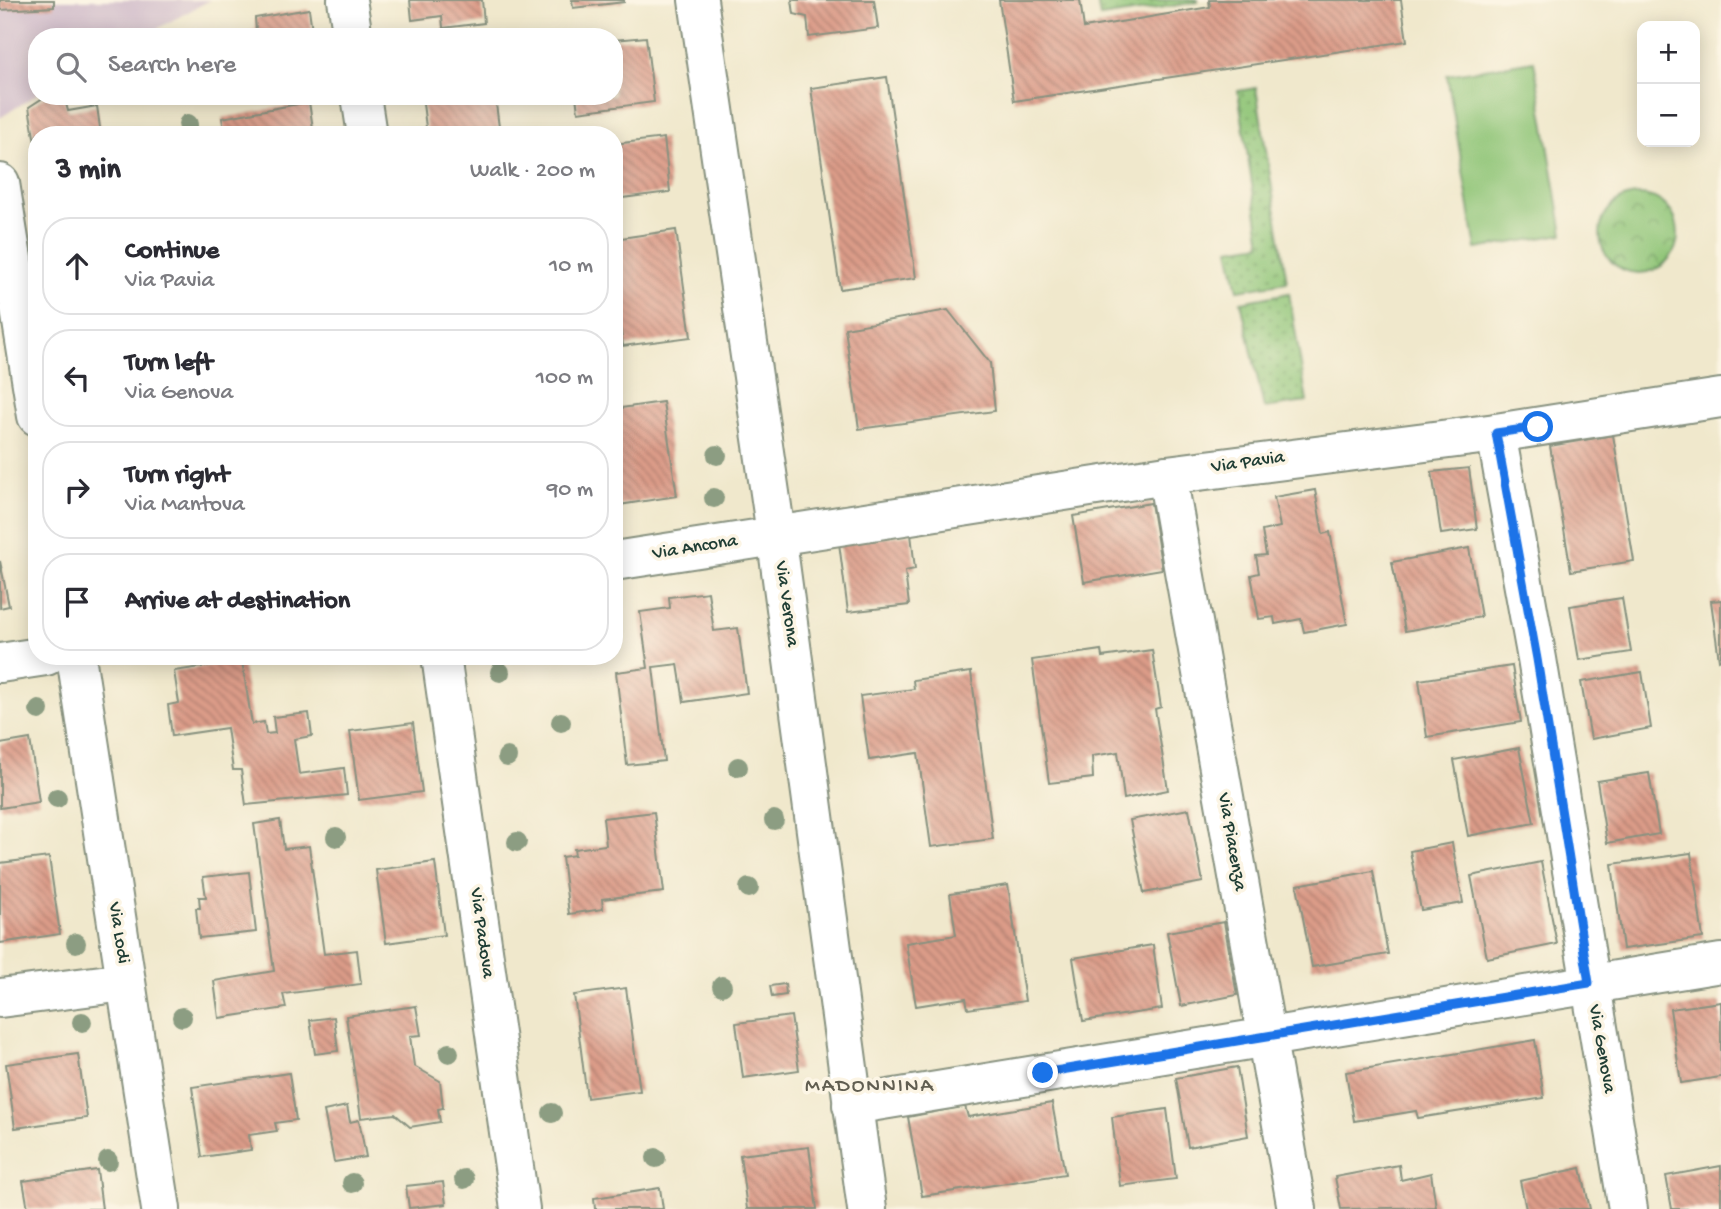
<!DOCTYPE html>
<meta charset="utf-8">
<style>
:root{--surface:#fff;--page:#f7f7f7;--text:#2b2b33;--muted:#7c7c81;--line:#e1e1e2}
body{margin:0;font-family:"Gochi Hand",sans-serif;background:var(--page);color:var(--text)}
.controls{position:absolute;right:21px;top:21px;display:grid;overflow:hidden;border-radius:14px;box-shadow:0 4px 18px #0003}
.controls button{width:63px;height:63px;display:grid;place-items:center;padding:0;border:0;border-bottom:2px solid var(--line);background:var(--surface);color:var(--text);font:35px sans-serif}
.stop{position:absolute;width:21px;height:21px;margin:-16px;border:5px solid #1a73e8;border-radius:50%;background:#fff}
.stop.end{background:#1a73e8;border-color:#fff;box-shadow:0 2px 7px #0008}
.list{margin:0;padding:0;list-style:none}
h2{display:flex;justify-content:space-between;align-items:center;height:91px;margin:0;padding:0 28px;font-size:30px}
h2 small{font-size:23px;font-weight:400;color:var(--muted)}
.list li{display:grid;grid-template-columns:46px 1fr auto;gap:21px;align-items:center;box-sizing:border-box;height:98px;margin:0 14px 14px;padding:0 14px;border:2px solid var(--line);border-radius:28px}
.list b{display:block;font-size:26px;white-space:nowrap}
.list p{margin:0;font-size:23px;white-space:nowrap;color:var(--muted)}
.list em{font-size:23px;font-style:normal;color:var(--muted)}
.icon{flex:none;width:38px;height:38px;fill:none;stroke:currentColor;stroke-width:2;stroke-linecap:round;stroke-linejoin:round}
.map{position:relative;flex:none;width:1721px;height:1209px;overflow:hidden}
.search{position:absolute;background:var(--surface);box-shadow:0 4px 18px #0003;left:28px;top:28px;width:595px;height:77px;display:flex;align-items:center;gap:18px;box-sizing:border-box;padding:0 24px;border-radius:28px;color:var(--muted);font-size:26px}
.panel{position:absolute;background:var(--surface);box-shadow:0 4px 18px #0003;left:28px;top:126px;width:595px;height:539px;border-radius:28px}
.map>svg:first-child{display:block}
.industrial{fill:#d1bdcb}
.grass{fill:url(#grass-dots);stroke:#578156;stroke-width:2}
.park{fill:url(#park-crowns);stroke:#578156;stroke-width:2}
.pitch{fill:#8fc577;stroke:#578156;stroke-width:2}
.building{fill:url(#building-back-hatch)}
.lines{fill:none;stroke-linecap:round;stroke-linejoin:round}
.minor-casing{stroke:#889280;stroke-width:42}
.minor{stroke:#fff;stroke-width:38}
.tree{fill:#8c9d82}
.route{stroke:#1a73e8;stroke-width:9}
.labels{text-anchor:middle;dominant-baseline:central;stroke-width:7;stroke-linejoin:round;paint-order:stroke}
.street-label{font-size:19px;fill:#1f3d34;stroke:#fcf5e5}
.neighbourhood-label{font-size:21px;letter-spacing:2px;fill:#615e51;stroke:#fcf5e5}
</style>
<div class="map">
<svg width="1721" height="1209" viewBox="0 0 1721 1209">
<defs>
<pattern id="grass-dots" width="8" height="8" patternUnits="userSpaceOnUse" patternTransform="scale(1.75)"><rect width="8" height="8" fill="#8fc577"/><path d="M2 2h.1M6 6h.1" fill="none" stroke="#74a162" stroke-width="1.8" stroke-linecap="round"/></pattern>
<pattern id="park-crowns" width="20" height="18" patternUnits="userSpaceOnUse" patternTransform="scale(1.75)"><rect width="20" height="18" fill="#8fc577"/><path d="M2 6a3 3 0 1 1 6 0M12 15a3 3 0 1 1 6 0" fill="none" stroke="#74a162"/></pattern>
<pattern id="building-back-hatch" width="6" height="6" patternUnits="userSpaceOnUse" patternTransform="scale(1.75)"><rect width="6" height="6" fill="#db9b88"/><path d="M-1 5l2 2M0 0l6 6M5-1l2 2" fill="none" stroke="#b18070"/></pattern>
</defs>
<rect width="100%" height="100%" fill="#fcf5e5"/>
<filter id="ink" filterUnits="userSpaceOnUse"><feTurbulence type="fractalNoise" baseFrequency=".0143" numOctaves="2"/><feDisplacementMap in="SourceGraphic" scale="14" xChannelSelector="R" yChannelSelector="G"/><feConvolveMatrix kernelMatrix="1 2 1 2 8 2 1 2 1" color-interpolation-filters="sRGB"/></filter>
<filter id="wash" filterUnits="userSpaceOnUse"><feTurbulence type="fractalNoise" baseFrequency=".00686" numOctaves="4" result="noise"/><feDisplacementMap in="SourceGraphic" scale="28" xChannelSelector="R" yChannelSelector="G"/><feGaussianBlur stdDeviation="1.57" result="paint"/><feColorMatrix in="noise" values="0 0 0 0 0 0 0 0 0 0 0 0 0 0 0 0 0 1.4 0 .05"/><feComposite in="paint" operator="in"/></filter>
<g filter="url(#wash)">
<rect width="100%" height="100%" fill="#f0e8cc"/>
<path class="industrial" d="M0 0H210L142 37H37V94L0 118Z"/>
<g class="grass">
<path d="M1097 0H1198V2L1100 17Z"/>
<path d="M1256 88 1287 282 1238 290 1229 249 1261 244 1238 91Z"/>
<path d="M1289 293 1307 402 1264 408 1241 302Z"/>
</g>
<circle class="park" cx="1639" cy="234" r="39"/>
<path class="pitch" d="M1534 61 1563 234 1476 249 1447 75Z"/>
<g id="blocks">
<g class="building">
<path d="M0 0H54V7L0 10Z"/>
<path d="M410 0H482L484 23 443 28 442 16 412 20Z"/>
<path d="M572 0H624V2L573 8Z"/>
<path d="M792 0H874L878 28 809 37 807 17 794 14Z"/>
<path d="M999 0H1080L1084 28 1210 7 1209 0H1401L1407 41 1014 101Z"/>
<path d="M309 9 313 37H222L256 30 255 18Z"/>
<path d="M646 37 654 102 578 112 576 96H614V40Z"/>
<path d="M887 77 916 278 840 289 811 88Z"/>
<path d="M46 96H64L68 111 97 106 101 135H37L35 143 29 107Z"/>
<path d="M422 96H464V99L495 96 500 135H427Z"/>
<path d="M309 102 314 135H225L222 118Z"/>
<path d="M664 138 670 192 614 199V144Z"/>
<path d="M676 230 691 337 623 346 614 284V239Z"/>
<path d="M948 310 990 363 995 411 859 429 845 328Z"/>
<path d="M663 402 677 496 619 505 614 474V409Z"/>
<path d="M1613 435 1634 561 1571 571 1550 446Z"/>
<path d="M1469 468 1477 529 1441 534 1432 472Z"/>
<path d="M1315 490 1323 534 1330 532 1347 624 1304 632 1301 619 1275 624 1274 617 1259 619 1251 575 1259 573 1256 556 1266 555 1262 531 1280 527 1274 497Z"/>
<path d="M1151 503 1162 569 1084 582 1073 516Z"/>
<path d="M911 534 915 569 905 571 909 605 848 612 839 543Z"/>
<path d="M1469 548 1481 617 1405 631 1392 562Z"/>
<path d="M0 561 9 606 0 608Z"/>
<path d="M708 592 714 631 738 628 747 693 684 702 678 664 653 667 664 761 627 765 616 672 648 668 640 612 670 608 669 597Z"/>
<path d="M1622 598 1631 652 1579 660 1570 606Z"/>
<path d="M1721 600V659L1719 660 1711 601Z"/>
<path d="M1101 650 1102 657 1152 650 1161 707 1155 709 1168 790 1124 799 1118 752 1092 756 1093 778 1049 783 1032 660Z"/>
<path d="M242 661 252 724 264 722 266 734 275 733 273 717 309 713 312 736 294 739 299 774 344 768 347 795 246 805 241 770H233L227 728 172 736 168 705 179 703 174 671Z"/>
<path d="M1512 666 1521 722 1427 737 1419 680Z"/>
<path d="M971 672 993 839 931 847 918 753 869 760 860 696 914 689 913 680Z"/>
<path d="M1642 672 1651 728 1591 739 1581 682Z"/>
<path d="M413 723 422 792 359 800 350 731Z"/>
<path d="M30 739 39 802 0 808V744Z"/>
<path d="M1519 748 1534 823 1468 836 1454 760Z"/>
<path d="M1649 773 1659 834 1607 843 1597 781Z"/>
<path d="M1189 809 1203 882 1144 893 1130 820Z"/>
<path d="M654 812 664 892 602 899 603 909 569 914 562 857 575 855 574 849 606 845 603 818Z"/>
<path d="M280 820 284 849 309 846 324 954 357 950 361 984 283 994 286 1008 219 1018 214 981 274 971 254 824Z"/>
<path d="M1452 843 1463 903 1421 910 1410 851Z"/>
<path d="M1691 853 1703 938 1623 949 1612 864Z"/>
<path d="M49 857 60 934 0 943V863Z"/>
<path d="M435 862 444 935 386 943 376 870Z"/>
<path d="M1541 862 1557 944 1487 958 1471 876Z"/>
<path d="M1373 871 1388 954 1312 967 1297 885Z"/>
<path d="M249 872 256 932 199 938 196 908H200L199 897H206L203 877Z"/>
<path d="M1008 885 1025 1001 968 1009 966 998 916 1006 906 943 956 935 950 894Z"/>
<path d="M1224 922 1237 995 1181 1006 1167 932Z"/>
<path d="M1153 945 1162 1009 1083 1021 1073 958Z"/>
<path d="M785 984 786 995 772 997 770 986Z"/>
<path d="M626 988 640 1091 587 1098 574 995Z"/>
<path d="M1721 1002V1077L1681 1083 1670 1009Z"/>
<path d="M416 1006 421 1035 410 1036 414 1066 440 1081 443 1108 438 1109 440 1122 410 1127 395 1114 361 1118 346 1016Z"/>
<path d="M791 1016 799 1070 743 1078 736 1023Z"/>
<path d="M334 1017 338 1051 315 1054 310 1020Z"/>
<path d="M1535 1040 1544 1098 1418 1118 1416 1111 1354 1121 1346 1072Z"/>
<path d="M78 1054 87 1118 15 1128 6 1064Z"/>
<path d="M1237 1067 1248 1136 1188 1147 1176 1078Z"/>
<path d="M289 1073 296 1120 275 1123 277 1131 249 1135 251 1150 202 1157 192 1087Z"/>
<path d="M1052 1103 1065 1174 922 1196 908 1117 965 1106 968 1117Z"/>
<path d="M347 1106 350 1122 359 1120 366 1157 334 1162 324 1111Z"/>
<path d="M1167 1109 1176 1179 1120 1186 1112 1117Z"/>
<path d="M809 1147 817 1209H747L740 1155Z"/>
<path d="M1399 1165 1401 1180 1431 1173 1436 1207 1341 1209 1335 1177Z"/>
<path d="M1721 1166V1209H1672L1666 1176Z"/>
<path d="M1581 1168 1590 1209H1526L1520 1181Z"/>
<path d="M97 1170 102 1209H28L23 1181Z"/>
<path d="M443 1182 446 1204 409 1208 406 1186Z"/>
<path d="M660 1188 663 1209H595L594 1198Z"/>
</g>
</g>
</g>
<g filter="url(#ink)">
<use href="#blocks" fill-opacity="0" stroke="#889280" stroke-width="2"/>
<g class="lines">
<g class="minor-casing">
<g id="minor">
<path d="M347 0 353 37"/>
<path d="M698 0 776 534 867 1209"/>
<path d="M361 96 367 135"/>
<path d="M0 183 37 416"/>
<path d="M1496 433 1537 659 1628 1209"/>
<path d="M1167 475 1297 1209"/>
<path d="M614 561 1167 475 1496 433 1721 398"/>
<path d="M76 656 161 1209"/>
<path d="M441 656 520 1209"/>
<path d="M0 663 46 656"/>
<path d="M0 998 125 982"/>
<path d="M852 1105 1721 963"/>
</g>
</g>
<use href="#minor" class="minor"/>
</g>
<g class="tree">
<circle cx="188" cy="124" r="10"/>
<circle cx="717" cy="455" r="10"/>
<circle cx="714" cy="498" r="10"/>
<circle cx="500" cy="672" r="10"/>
<circle cx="39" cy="710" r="10"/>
<circle cx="561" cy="722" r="10"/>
<circle cx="507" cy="757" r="10"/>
<circle cx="738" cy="767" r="10"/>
<circle cx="57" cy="798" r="10"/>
<circle cx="774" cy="820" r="10"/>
<circle cx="336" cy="837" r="10"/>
<circle cx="517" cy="842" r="10"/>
<circle cx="749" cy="888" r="10"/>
<circle cx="76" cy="943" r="10"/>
<circle cx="722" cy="986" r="10"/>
<circle cx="182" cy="1017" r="10"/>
<circle cx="82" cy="1022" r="10"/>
<circle cx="449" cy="1053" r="10"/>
<circle cx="552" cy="1113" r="10"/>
<circle cx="656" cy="1158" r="10"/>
<circle cx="108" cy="1161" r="10"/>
<circle cx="464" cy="1179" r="10"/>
<circle cx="352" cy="1183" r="10"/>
</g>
</g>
<g class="lines" filter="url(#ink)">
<path class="route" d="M1043 1073 1589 983 1537 659 1496 433 1538 427"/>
</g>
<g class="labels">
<g class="street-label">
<text transform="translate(1248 463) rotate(-8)">Via Pavia</text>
<text transform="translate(695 548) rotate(-9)">Via Ancona</text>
<text transform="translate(786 604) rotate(82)">Via Verona</text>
<text transform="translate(1231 842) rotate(80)">Via Piacenza</text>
<text transform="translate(118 933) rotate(81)">Via Lodi</text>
<text transform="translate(481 933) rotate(82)">Via Padova</text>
<text transform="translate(1601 1049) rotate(80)">Via Genova</text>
</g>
<g class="neighbourhood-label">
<text x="870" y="1087">MADONNINA</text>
</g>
</g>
</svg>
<div class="controls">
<button>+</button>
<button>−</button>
</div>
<div class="stop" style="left:1538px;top:427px"></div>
<div class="stop end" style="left:1043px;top:1073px"></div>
<div class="search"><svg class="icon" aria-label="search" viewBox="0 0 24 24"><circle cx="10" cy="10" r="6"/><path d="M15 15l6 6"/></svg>Search here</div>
<section class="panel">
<h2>3 min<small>Walk · 200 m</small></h2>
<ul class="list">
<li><svg class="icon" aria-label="ahead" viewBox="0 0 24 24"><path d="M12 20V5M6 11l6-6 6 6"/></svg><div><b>Continue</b><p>Via Pavia</p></div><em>10 m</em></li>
<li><svg class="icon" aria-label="left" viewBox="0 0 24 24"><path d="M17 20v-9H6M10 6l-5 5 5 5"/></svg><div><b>Turn left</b><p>Via Genova</p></div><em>100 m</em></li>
<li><svg class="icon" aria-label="right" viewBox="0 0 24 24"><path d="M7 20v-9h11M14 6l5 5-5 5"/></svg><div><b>Turn right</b><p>Via Mantova</p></div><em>90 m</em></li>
<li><svg class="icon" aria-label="arrive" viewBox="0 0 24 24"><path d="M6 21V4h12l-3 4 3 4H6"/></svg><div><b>Arrive at destination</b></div></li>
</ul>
</section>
</div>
